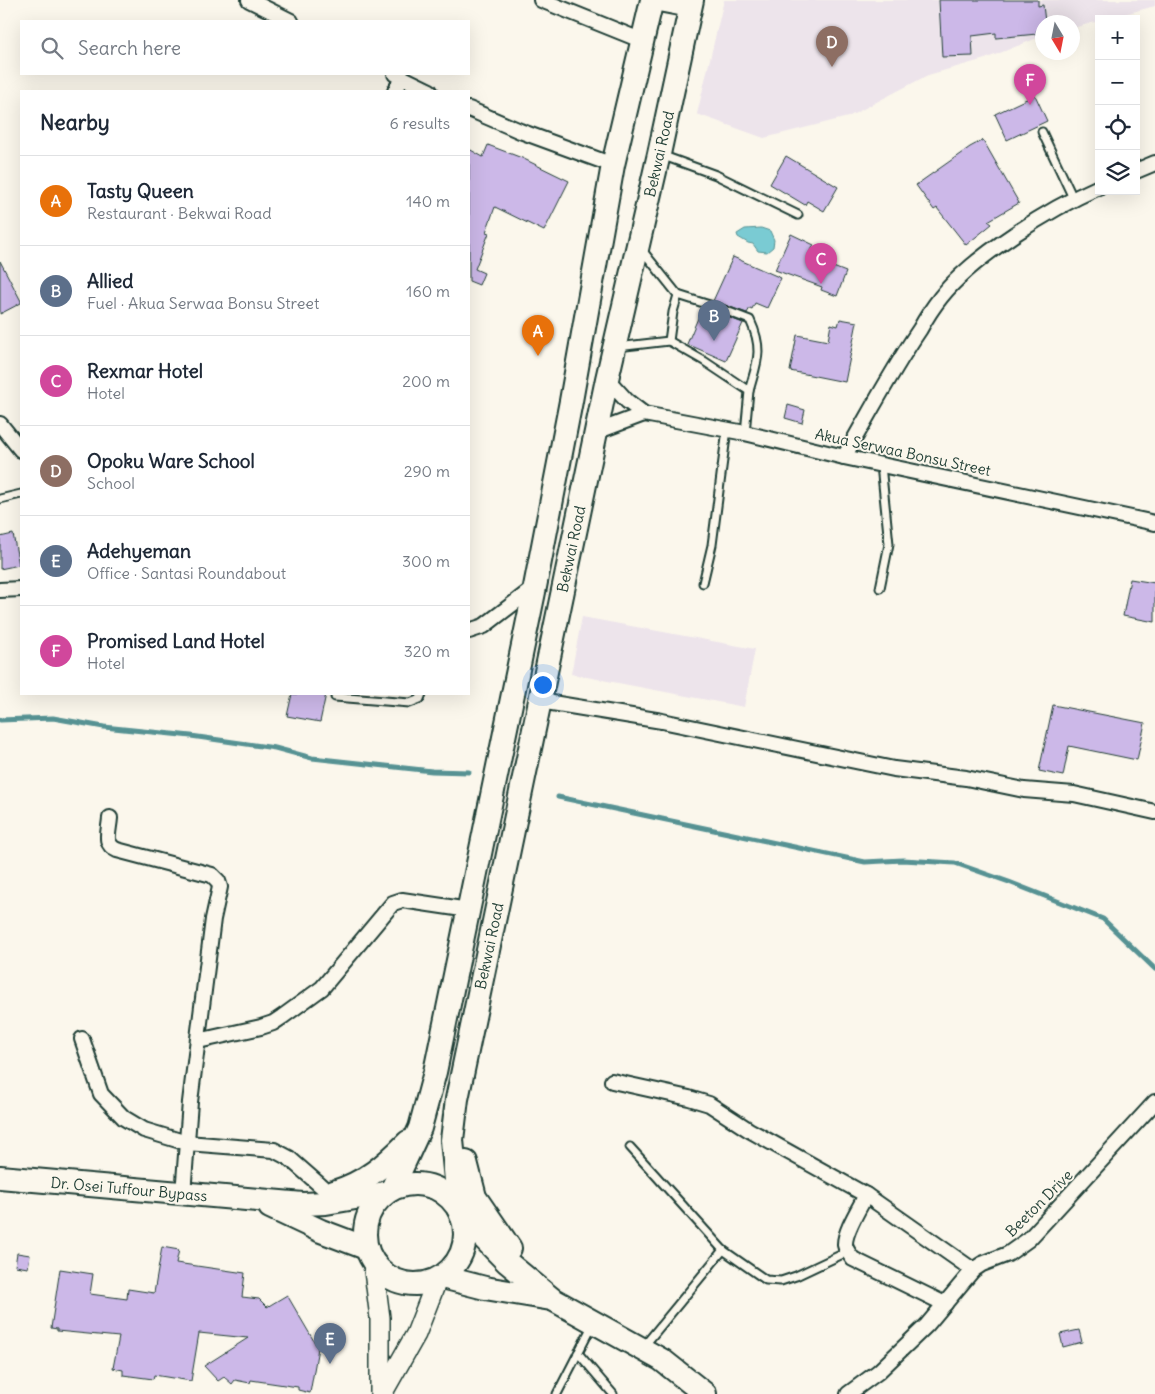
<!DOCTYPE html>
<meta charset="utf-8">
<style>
:root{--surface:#fff;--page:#f2f2f3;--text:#1f2937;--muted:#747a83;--line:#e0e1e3;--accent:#7c3aed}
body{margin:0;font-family:Delius,sans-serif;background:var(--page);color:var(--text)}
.controls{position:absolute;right:15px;top:15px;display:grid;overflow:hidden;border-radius:0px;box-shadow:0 5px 20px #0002}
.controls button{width:45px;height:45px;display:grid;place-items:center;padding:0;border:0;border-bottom:1px solid var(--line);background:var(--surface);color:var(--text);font:25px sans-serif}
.compass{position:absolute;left:1035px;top:15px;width:45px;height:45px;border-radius:50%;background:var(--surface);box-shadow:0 5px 20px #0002;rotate:170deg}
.you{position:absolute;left:542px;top:684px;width:18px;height:18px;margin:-12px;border:4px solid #fff;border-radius:50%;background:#1a73e8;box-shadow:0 0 0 8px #1a73e833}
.badge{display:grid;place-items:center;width:32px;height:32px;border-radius:50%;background:var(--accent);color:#fff;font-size:16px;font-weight:700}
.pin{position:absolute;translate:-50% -41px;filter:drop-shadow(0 1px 2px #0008)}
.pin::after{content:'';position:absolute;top:26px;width:18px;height:15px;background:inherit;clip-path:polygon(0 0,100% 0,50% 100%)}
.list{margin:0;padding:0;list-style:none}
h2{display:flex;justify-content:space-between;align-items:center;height:65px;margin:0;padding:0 20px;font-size:21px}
h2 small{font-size:16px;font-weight:400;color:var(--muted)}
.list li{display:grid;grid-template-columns:32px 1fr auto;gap:15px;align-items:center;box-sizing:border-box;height:90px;padding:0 20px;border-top:1px solid var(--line)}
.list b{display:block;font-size:19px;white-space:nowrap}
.list p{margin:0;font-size:16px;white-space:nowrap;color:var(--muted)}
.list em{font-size:16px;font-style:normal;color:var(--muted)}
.icon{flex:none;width:28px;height:28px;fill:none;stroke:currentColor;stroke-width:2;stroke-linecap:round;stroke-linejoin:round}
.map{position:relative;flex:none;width:1155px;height:1394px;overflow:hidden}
.search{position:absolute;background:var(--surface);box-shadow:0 5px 20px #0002;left:20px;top:20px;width:450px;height:55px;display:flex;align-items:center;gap:12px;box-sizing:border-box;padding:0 18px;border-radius:0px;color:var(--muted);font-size:19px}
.panel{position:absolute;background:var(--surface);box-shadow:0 5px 20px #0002;left:20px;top:90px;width:450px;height:605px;border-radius:0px}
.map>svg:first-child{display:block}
.built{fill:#ede4eb}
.water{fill:#7acbd3;stroke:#569293}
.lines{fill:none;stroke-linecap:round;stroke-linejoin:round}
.stream{stroke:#569293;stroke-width:5}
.building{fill:#ccb8e8;stroke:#1f3d34}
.service-casing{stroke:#1f3d34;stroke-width:11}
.minor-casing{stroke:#1f3d34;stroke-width:18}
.secondary-casing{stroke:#1f3d34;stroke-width:22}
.trunk-casing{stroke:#1f3d34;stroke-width:26}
.service{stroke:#fbf7ec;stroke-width:7}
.minor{stroke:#fbf7ec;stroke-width:14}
.secondary{stroke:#fbf7ec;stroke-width:19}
.trunk{stroke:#fbf7ec;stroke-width:22}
.labels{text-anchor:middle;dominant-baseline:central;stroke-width:4;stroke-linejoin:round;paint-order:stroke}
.street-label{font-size:15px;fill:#1f3d34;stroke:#fbf7ec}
</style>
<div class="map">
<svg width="1155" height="1394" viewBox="0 0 1155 1394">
<rect width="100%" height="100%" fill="#fbf7ec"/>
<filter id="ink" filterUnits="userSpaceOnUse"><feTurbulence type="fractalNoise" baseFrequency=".02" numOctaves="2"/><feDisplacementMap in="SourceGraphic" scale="10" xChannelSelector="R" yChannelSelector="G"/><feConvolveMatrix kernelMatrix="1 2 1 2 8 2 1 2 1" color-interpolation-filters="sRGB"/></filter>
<g filter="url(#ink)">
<g class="built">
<path d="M724 0H1155V6L1106 19H1099V21L1073 28 1072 22H1042V36L985 59 928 75 848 117 764 138 697 114Z"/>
<path d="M582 617 755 649 744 707 571 674Z"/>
</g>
<path class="water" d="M761 228 770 231 774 240 773 247 767 252 758 251 753 244 748 243 738 237 737 234 745 229Z"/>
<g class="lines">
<g class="stream">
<path d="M0 720 53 718 104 727 191 736 275 748 312 758 432 771 469 772"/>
<path d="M558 797 865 862 903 860 955 863 1009 882 1103 919 1155 969"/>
</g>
</g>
<g class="building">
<path d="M939 0H1038V6L1043 5 1045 22H1042V31H1036L1037 34 996 38V33L972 36 973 56 942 57Z"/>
<path d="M1035 95 1047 121 1007 140 995 114Z"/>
<path d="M983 140 1019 203 988 221 992 224 966 245 937 208 934 210 916 185 970 147Z"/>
<path d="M488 145 522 158 569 181 544 231 495 207 486 232 489 233 475 269 484 273 479 285 469 281V149L483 157Z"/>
<path d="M786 156 838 187 824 211 807 201 805 205 770 184Z"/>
<path d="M791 234 814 245 810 253 830 261 828 265 846 272 837 296 821 290 822 287 775 270Z"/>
<path d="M733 257 781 278 767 308 755 303 752 309 750 308 747 313 713 301Z"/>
<path d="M0 261 21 301V303L0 314Z"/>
<path d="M709 310 743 323 726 361 687 344 701 311 707 314Z"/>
<path d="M840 319 857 322 845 382 790 371 797 335 828 341 831 324 838 326Z"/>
<path d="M788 405 805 410 802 423 785 418Z"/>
<path d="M13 534 19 565 0 569V537Z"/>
<path d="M1130 579 1155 583V622L1123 616Z"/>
<path d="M292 694H326L320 722 287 716Z"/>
<path d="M1053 705 1145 723 1137 760 1069 746 1063 776 1039 771Z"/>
<path d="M162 1247 179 1250 176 1263 245 1273 242 1297 259 1299 267 1307 287 1295 318 1348 310 1393 298 1390V1387L251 1380 250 1383 235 1380 232 1384 224 1377 218 1381 204 1366 248 1338 199 1333 191 1381 154 1375 153 1379 123 1375V1370L113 1368 119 1337 57 1331V1329L51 1328 60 1269 93 1274 90 1294 127 1299 128 1289 154 1293Z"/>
<path d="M17 1253 30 1255 28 1268 15 1266Z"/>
<path d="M1079 1330 1082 1342 1063 1347 1060 1334Z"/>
</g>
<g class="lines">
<g class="service-casing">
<g id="service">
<path d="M1042 132 1073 198"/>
<path d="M661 155 716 175 798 215"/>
<path d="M642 250 678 295 673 312 669 341"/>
<path d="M678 295 716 307 750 320C764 350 757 362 749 391"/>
<path d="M617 347 669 341 704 361 749 391 745 433"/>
<path d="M0 499 21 494"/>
<path d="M703 583 712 545 727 429"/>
<path d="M880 588 889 544 881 465"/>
<path d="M335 697 410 703 420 699 422 694"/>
<path d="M630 1147 723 1250 766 1280 781 1281 796 1276 847 1252"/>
<path d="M644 1346 723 1250"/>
<path d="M578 1353 613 1394"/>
<path d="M557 1394 592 1326"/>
</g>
</g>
<g class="minor-casing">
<g id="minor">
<path d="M249 0 291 21"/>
<path d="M541 0 643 41"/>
<path d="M395 74 430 91"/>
<path d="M395 91 402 78"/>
<path d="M469 109 520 131 613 165"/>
<path d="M1136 171 1155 163"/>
<path d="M607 379 627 401 644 414 745 433 844 457 1155 523"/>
<path d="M0 424 21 450"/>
<path d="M596 432 644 414"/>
<path d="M844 457C869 414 892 370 920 329 926 318 933 307 941 297 973 256 1051 208 1099 187"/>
<path d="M0 590 21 589"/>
<path d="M469 631 484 626 535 587"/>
<path d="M540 701 662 721 894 769 966 778 1024 790 1074 794 1155 812"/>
<path d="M110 818C109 832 103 844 117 850L212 875 218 881 220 887 213 919 190 1102 183 1194"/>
<path d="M82 1039 101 1094 124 1118 144 1130 187 1143 274 1150 289 1158 329 1193"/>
<path d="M198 1041 261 1027 273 1023 282 1017 322 988 393 903 402 900 469 910"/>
<path d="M612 1081 689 1098 709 1104 749 1130 866 1195 973 1270"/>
<path d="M866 1195C860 1207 844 1232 845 1245 846 1250 850 1255 853 1259L945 1304"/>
<path d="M848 1394 878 1372 927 1325 973 1270 982 1264 1008 1254 1029 1239 1155 1102"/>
</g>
</g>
<g class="secondary-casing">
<g id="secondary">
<path d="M373 1263 380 1318V1394"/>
<path d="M382 1394 416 1334 437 1280"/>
</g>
</g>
<g class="trunk-casing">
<g id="trunk">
<path d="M659 0 690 6"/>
<path d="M466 1162 475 1197 510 1248"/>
<path d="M0 1177 303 1204 326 1203 385 1193"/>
<circle cx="415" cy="1234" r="50"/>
<path d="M392 1189 420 1128 435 1072 535 587 571 401 613 165 652 0"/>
<path d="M334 1192C366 1182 385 1165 408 1142"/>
<path d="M270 1207 321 1231 366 1248"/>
<path d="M459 1210 452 1140 457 1099 607 379 659 154 692 0"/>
<path d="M461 1215 507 1262 552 1299 662 1360 705 1394"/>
<path d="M442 1277 485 1288 551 1299"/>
</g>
</g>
<use href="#service" class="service"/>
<use href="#minor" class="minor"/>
<use href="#secondary" class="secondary"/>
<use href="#trunk" class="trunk"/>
</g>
</g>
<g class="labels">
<g class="street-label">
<text transform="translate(659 154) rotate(-77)">Bekwai Road</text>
<text transform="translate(903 452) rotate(12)">Akua Serwaa Bonsu Street</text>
<text transform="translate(571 549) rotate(-78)">Bekwai Road</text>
<text transform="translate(489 946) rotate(-78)">Bekwai Road</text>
<text transform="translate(129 1189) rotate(5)">Dr. Osei Tuffour Bypass</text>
<text transform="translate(1039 1203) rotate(-45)">Beeton Drive</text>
</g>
</g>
</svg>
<div class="controls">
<button>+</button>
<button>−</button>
<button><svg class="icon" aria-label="locate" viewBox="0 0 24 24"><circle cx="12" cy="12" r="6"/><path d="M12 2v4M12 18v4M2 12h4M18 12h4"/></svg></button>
<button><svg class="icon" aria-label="layers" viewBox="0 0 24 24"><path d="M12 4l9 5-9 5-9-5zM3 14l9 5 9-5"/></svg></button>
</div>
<svg class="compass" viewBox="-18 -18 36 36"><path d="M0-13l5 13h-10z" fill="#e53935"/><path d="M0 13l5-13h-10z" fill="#747a83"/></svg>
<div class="you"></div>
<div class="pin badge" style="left:538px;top:356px;background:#e8710a">A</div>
<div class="pin badge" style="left:714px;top:341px;background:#5c6f8a">B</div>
<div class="pin badge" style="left:821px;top:284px;background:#d1479c">C</div>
<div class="pin badge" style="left:832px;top:67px;background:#8d6e63">D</div>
<div class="pin badge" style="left:330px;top:1364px;background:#5c6f8a">E</div>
<div class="pin badge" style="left:1030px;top:105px;background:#d1479c">F</div>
<div class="search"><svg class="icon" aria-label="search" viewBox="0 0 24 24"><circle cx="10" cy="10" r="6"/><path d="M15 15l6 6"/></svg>Search here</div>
<section class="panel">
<h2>Nearby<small>6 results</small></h2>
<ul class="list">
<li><span class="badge" style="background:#e8710a">A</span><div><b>Tasty Queen</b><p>Restaurant · Bekwai Road</p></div><em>140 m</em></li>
<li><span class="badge" style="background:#5c6f8a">B</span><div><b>Allied</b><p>Fuel · Akua Serwaa Bonsu Street</p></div><em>160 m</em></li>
<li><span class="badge" style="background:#d1479c">C</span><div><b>Rexmar Hotel</b><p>Hotel</p></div><em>200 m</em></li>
<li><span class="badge" style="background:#8d6e63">D</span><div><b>Opoku Ware School</b><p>School</p></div><em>290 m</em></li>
<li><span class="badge" style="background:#5c6f8a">E</span><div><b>Adehyeman</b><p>Office · Santasi Roundabout</p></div><em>300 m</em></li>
<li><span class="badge" style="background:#d1479c">F</span><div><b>Promised Land Hotel</b><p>Hotel</p></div><em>320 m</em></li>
</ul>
</section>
</div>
